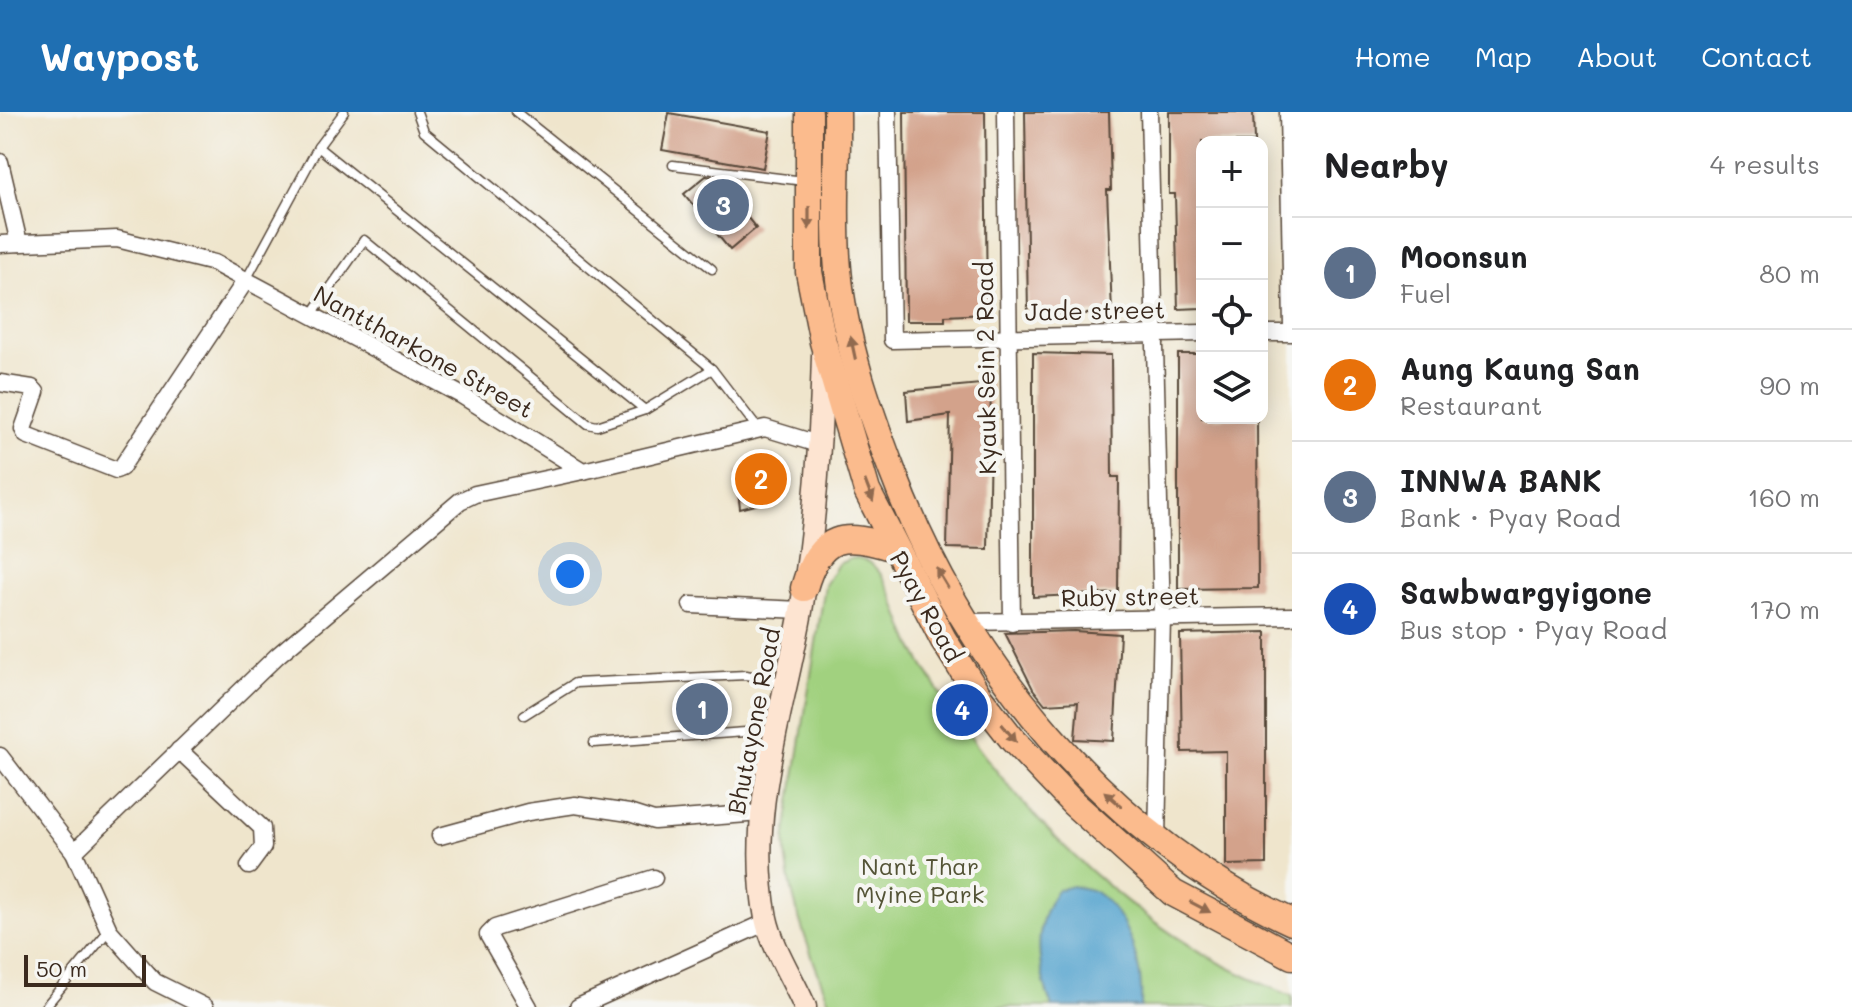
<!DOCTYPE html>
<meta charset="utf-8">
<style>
:root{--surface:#fff;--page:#f6f6f6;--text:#202124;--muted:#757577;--line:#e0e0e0;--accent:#1f6fb2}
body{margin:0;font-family:Mali,sans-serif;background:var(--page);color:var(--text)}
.controls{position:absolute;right:24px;top:24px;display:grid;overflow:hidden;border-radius:16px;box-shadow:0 4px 20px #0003}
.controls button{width:72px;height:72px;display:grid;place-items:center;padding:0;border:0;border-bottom:2px solid var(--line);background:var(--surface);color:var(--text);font:40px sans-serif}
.scale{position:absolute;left:24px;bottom:20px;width:122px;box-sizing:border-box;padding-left:8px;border:4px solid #3b2a1e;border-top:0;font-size:22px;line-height:28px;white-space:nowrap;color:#3b2a1e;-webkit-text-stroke:6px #f6f6f2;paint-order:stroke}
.you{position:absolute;left:570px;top:462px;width:28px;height:28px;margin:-20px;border:6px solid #fff;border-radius:50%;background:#1a73e8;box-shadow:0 0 0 12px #1a73e833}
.badge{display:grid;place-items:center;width:52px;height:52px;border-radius:50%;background:var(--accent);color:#fff;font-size:26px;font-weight:700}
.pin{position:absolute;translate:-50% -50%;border:4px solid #fff;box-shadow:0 2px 8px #0006}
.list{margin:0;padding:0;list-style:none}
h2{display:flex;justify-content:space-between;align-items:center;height:104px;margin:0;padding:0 32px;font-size:34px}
h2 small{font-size:26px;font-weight:400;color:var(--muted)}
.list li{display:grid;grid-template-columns:52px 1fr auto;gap:24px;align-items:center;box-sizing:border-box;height:112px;padding:0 32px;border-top:2px solid var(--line)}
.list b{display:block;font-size:30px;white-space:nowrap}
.list p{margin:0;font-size:26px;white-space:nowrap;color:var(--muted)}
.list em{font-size:26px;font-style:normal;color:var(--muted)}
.icon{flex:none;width:44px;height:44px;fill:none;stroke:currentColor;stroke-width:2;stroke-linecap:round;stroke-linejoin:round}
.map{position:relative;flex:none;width:1292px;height:895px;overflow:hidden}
header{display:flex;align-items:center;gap:48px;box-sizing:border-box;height:112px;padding:0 40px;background:var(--accent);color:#fff}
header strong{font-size:38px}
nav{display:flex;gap:44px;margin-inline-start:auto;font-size:28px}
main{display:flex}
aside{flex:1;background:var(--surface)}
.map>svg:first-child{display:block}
.green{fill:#a1d17f;stroke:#6e7e4e;stroke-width:2}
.water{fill:#56a4cf;stroke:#486776;stroke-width:2}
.building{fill:#d3a28b}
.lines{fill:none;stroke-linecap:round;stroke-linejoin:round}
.service-casing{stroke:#564638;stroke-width:11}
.minor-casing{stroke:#564638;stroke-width:19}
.secondary-casing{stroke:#564638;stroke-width:25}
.trunk-casing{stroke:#564638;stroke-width:29}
.service{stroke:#fff;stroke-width:8}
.minor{stroke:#fff;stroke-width:16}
.secondary{stroke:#fde4d1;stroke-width:22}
.trunk{stroke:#fbbb8d;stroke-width:26}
.oneway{fill:#916b50}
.labels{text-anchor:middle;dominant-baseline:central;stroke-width:8;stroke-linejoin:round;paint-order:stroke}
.street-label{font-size:24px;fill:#3b2a1e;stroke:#f6f6f2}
.park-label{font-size:24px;fill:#545436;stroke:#f6f6f2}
</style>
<header>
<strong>Waypost</strong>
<nav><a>Home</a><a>Map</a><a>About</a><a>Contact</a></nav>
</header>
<main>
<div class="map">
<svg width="1292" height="895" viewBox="0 0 1292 895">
<rect width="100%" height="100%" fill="#f6f6f2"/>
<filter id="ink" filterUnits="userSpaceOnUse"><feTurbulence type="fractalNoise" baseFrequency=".0125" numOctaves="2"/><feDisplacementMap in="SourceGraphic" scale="16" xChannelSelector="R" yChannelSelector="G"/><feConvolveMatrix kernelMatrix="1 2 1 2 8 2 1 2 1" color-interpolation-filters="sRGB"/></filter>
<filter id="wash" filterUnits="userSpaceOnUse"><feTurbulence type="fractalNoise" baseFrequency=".006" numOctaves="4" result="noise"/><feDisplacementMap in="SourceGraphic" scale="32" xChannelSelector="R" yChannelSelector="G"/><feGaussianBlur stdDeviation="1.8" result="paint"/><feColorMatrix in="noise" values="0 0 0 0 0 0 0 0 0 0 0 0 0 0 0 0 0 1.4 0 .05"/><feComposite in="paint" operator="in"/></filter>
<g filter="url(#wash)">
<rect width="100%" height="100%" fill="#efe5cc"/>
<path class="green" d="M852 446C857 447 865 448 870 451 892 467 899 508 911 531 924 558 942 584 959 609 1042 728 1155 832 1292 884V895H831C810 839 788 788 785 728L825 473 838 452Z"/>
<path class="water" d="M1072 774C1079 776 1090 776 1096 780 1129 803 1144 857 1141 895H1052C1037 856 1031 814 1057 778Z"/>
<g id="blocks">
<g class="building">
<path d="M904 0H985L987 202 945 204V209H906Z"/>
<path d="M1025 0H1109L1111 78H1107L1112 201 1028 204Z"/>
<path d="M1169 0H1253L1254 30H1202V196L1178 197 1175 82H1169Z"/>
<path d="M669 1 770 19 763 56 662 38Z"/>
<path d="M706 64 715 65 756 116 730 138 684 82Z"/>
<path d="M1033 241 1111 243 1112 365H1119L1118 481 1033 485Z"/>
<path d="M1178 242H1202V306H1257L1258 476 1178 477Z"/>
<path d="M991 271 988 437 947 436 950 303 908 309 906 279Z"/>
<path d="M771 356V389L740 397 736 360Z"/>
<path d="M1074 519 1120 522 1114 629 1075 627 1078 590 1045 592 1033 577 1005 521Z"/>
<path d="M1266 520V752L1226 753V639L1182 640 1180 522Z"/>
</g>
</g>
</g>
<g filter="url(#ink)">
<use href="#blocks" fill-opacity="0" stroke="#564638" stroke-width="2"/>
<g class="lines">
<g class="service-casing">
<g id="service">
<path d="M344 0 318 35 645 298 712 257"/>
<path d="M417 0 424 19 712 257 758 317"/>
<path d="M516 0 712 157"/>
<path d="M673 53 804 69"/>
<path d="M246 168 318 35"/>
<path d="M312 202 364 128 588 312 597 314 645 298"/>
<path d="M524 603 575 571 746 563 783 570"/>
<path d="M594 631 774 618"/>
<path d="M45 895 109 818"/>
</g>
</g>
<g class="minor-casing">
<g id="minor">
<path d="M888 0 892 228 1202 221"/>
<path d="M1006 0 1012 511"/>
<path d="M1149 0 1162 507 1157 726"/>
<path d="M1288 0 1292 215"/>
<path d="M0 50 19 131"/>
<path d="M0 132 117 127 214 151 461 283 583 359 765 316 821 333"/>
<path d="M1262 221H1292"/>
<path d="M0 271 32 276 36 280 23 317 26 323 116 358 121 356 246 168"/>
<path d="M691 493 801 498"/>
<path d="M969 510 1292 504"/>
<path d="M179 638 262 716 263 735 249 754"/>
<path d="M0 644 74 740 109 818 155 870 205 895"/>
<path d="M440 724 528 700 575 693 629 701 654 709 761 701"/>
<path d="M74 740 277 544 460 389 475 382 583 359"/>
<path d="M529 895 488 823 495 816 654 766"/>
<path d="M578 895 767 810"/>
</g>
</g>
<g class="secondary-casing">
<path id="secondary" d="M805 895C793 867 772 835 766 806 746 700 783 602 801 499 815 414 821 329 823 243"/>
</g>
<g class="trunk-casing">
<g id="trunk">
<path d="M809 0V160L823 230 867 379 943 527 980 586 1013 628 1073 691 1173 781 1292 844"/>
<path d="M837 0C838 52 833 106 838 157 844 227 868 295 893 361 964 549 1107 724 1292 810"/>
<path d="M804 476C820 421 844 420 894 436"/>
</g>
</g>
<use href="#service" class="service"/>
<use href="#minor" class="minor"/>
<use href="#secondary" class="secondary"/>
<use href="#trunk" class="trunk"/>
</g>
<defs><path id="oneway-solid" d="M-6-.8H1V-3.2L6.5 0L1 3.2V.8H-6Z" transform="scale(2)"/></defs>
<g class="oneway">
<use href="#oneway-solid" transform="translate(809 106) rotate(90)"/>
<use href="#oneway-solid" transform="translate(853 236) rotate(-102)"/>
<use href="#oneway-solid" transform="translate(869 379) rotate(69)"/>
<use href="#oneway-solid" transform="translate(942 466) rotate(-121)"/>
<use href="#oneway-solid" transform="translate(1009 621) rotate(51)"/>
<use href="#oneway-solid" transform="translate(1113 687) rotate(-139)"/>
<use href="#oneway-solid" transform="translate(1200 795) rotate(28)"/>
</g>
</g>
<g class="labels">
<g class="street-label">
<text transform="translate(1095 198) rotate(-1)">Jade street</text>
<text transform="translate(424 239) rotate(29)">Nanttharkone Street</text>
<text transform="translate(985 256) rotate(-91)">Kyauk Sein 2 Road</text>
<text transform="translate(1130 484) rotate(-1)">Ruby street</text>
<text transform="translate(927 494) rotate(61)">Pyay Road</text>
<text transform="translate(753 609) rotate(-79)">Bhutayone Road</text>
</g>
<g class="park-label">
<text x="920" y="753">Nant Thar<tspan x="920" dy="28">Myine Park</tspan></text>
</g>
</g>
</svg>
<div class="controls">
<button>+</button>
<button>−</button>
<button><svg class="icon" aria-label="locate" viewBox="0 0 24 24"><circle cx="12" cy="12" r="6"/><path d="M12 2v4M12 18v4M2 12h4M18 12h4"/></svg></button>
<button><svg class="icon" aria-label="layers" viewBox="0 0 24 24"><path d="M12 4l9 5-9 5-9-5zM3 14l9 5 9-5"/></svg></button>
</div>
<div class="scale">50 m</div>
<div class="you"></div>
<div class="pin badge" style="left:702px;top:597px;background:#5c6f8a">1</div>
<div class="pin badge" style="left:761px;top:367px;background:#e8710a">2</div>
<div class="pin badge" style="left:723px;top:93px;background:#5c6f8a">3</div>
<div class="pin badge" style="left:962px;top:598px;background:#1a4fb4">4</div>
</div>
<aside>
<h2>Nearby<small>4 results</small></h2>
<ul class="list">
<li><span class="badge" style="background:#5c6f8a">1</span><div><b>Moonsun</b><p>Fuel</p></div><em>80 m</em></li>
<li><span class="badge" style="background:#e8710a">2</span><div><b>Aung Kaung San</b><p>Restaurant</p></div><em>90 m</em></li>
<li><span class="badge" style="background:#5c6f8a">3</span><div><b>INNWA BANK</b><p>Bank · Pyay Road</p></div><em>160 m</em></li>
<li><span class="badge" style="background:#1a4fb4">4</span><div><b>Sawbwargyigone</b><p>Bus stop · Pyay Road</p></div><em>170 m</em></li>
</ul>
</aside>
</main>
